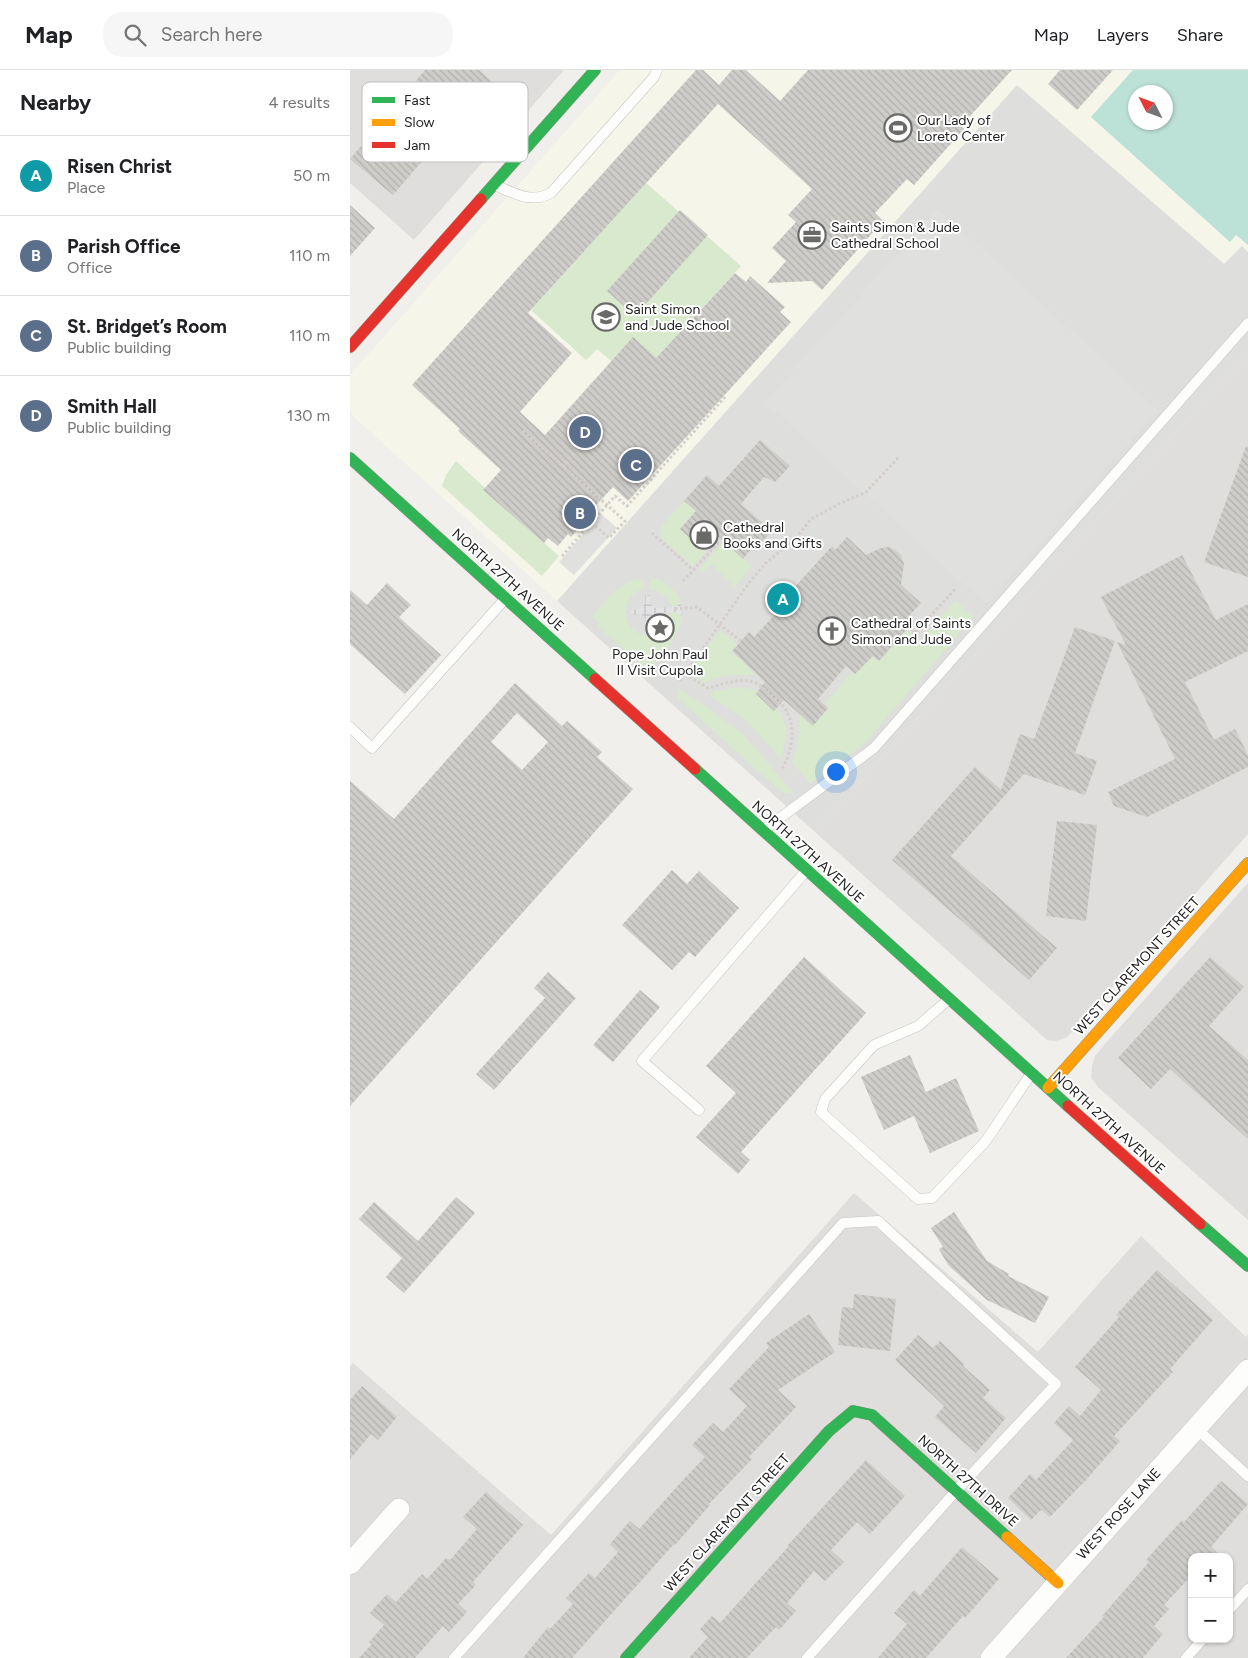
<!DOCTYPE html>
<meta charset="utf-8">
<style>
:root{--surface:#fff;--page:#f6f6f6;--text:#202124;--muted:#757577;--line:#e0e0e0;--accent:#0f766e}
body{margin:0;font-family:Figtree,sans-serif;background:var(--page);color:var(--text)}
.controls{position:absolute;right:15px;bottom:15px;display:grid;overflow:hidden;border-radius:10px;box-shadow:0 1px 4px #0004}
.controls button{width:45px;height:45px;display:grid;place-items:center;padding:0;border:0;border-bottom:1px solid var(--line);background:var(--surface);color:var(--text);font:25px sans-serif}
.compass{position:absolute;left:778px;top:15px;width:45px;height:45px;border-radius:50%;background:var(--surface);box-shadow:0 1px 4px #0004;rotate:312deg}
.you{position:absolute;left:485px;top:701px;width:18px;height:18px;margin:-12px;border:4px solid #fff;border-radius:50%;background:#1a73e8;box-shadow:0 0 0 8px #1a73e833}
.badge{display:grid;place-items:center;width:32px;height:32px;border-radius:50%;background:var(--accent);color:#fff;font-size:16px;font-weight:700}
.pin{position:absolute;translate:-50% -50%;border:2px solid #fff;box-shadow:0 1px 5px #0006}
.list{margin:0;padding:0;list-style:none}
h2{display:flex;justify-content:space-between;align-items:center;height:65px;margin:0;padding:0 20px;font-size:21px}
h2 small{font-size:16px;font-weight:400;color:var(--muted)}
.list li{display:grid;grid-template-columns:32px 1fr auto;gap:15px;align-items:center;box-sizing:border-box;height:80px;padding:0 20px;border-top:1px solid var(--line)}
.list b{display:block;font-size:19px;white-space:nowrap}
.list p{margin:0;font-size:16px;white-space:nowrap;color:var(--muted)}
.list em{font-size:16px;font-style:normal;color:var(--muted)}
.icon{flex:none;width:28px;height:28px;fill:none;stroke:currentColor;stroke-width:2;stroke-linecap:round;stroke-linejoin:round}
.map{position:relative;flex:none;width:898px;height:1588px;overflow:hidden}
header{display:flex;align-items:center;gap:30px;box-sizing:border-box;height:70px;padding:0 25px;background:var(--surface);border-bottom:1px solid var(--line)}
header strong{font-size:24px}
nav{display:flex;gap:28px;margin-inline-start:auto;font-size:18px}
.search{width:350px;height:45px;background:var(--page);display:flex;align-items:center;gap:12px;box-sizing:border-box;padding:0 18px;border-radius:20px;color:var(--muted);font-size:19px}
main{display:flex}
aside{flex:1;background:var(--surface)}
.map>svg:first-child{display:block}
.residential{fill:#dfdedc;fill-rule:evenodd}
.education{fill:#f5f6e9;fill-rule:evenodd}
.religious{fill:#dededc}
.grass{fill:#d8e9ce}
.pitch{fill:#bce1d7;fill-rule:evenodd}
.parking{fill:#e0e0de}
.plaza{fill:url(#plaza-grid)}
.building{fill:url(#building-back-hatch);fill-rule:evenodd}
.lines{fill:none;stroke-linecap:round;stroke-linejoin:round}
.lane-casing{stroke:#c6c5c3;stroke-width:11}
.street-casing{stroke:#c6c5c3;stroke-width:22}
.fast-casing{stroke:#949884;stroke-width:12}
.slow-casing{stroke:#949884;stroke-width:12}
.jam-casing{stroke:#949884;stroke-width:12}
.path{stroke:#d6cecb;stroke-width:3;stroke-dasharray:2.5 2.5;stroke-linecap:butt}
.lane{stroke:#fdfdfc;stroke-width:10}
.street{stroke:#fdfdfc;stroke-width:21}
.fast{stroke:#30b455;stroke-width:11}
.slow{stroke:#ff9f0a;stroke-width:11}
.jam{stroke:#e5322d;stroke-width:11}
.labels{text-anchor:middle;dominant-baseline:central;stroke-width:4;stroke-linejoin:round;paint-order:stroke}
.poi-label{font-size:14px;fill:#222;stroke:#fff;text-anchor:start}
.street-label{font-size:14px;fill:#222;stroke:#fff}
.key{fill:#fff;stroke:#bdbdbd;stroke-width:1}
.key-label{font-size:14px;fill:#222}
</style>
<header>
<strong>Map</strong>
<div class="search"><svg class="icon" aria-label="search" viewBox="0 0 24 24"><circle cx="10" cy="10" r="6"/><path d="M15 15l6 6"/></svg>Search here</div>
<nav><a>Map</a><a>Layers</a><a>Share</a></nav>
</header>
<main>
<aside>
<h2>Nearby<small>4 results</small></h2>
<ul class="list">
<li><span class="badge" style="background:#0f9aa8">A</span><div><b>Risen Christ</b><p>Place</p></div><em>50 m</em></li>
<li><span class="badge" style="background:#5c6f8a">B</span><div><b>Parish Office</b><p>Office</p></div><em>110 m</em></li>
<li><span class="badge" style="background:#5c6f8a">C</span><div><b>St. Bridget’s Room</b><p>Public building</p></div><em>110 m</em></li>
<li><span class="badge" style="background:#5c6f8a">D</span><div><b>Smith Hall</b><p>Public building</p></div><em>130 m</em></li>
</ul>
</aside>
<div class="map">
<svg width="898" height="1588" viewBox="0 0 898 1588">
<defs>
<pattern id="plaza-grid" width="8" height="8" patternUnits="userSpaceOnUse" patternTransform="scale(1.25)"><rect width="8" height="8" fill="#e3e2e4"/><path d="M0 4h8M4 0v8" fill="none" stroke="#c2c2c3"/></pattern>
<pattern id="building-back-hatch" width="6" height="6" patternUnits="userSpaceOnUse" patternTransform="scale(1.25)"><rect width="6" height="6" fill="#cecdca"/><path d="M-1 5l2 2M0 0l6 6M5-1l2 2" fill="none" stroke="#b1b0ad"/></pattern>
</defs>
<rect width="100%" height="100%" fill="#f0efeb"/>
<g class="residential">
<path d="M0 0H214L64 170 0 113Z"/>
<path d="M898 283V764L732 952 716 968 706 971 697 970 465 762Z"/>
<path d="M898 813V1150L749 1018 741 1008 742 996 745 986 755 974Z"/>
<path d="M504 1123 688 1282 791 1166 896 1267 898 1264V1588H0V1296L3 1293 201 1465ZM842 1487H879V1569H842Z"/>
</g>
<path class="education" d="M270 0H898V182L891 176 875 194 667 16 207 531 4 347 0 339V305ZM786 22H816V52H786Z"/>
<path class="religious" d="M667 15 874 194 892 176 898 182V283L465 762 207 531Z"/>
<g class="grass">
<path d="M296 113 391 196 306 288 261 291 247 279 236 290 181 240Z"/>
<path d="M106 391 135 418 134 420 209 486 192 506 92 416 96 405Z"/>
<path d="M334 431 346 441 330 459 356 482 342 496 311 468 310 458Z"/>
<path d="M374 471 402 496 385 517 361 494 353 503 349 499Z"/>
<path d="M303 508C317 511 325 519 331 532L326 537 321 536C318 525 310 522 300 519V512Z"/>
<path d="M290 509 294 513V518C279 523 269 541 280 556 294 575 316 560 321 542H327L332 546C329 567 314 582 302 599L298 596 294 597 248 557 249 553 242 547C256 530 267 513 290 509Z"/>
<path d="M605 530 624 547 512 676 460 714 442 692C449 676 450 662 450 644L463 656 478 639 474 635 502 601 505 604 523 586 529 591 556 560 569 572Z"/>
<path d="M370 560 388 575 382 582 404 602 403 605C387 605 369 604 355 613L339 602Z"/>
<path d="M390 617 409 621 431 643 436 658V668L431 689 399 653 360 625 365 621Z"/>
<path d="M329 618 391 662 443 722 442 724 431 722 327 628Z"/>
</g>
<path class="pitch" d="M783 0H898V175L886 165 880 172 741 47ZM786 22H816V52H786Z"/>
<g class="parking">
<path d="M588 139 808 340 636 534 415 332Z"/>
<path d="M251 444 267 458 224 505 209 492Z"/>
</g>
<path class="plaza" d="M300 525V534L305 538 326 537 331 532 332 546 327 542 306 543 301 549V558H296V549L291 544 281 545V540L290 539 295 534V526Z"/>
<g class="building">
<path d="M75 0H129L151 20 138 34 129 25 43 125 0 89Z"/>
<path d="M346 0H353L369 15 382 0H396L430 31 458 0H662L611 56 614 59 564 115 557 109 525 143 533 151 472 220 462 211 417 213 436 191 422 178 446 152 438 145 462 119 368 34 178 243 222 283 170 342 195 365 283 267 306 288 385 203 396 212 400 206 435 237 430 242 441 252 278 431 263 417 234 448 236 450 221 467 218 464 208 476 198 468 194 473 133 420 151 400 108 361 110 359 62 315Z"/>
<path d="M710 0H763L727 40 698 14Z"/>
<path d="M0 135 25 158 0 186Z"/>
<path d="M330 140 358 165 285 246 257 221Z"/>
<path d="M410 370 440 396 425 412 414 407 391 434 422 461 404 481 402 478 393 489 366 464 353 480 330 459 346 441 334 431 357 405 369 416Z"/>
<path d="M896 376 898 377V507L854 492Z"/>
<path d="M497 467 516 485 531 478 539 477 545 480 551 485 554 494 551 515 571 533 559 546 564 551 529 591 523 586 505 604 496 596 468 629 478 638 463 656 434 630 424 641 406 624 415 612 382 581 399 562 404 567 445 523 442 520 482 476 485 480Z"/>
<path d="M832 485 866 550 898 534V581L835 612 864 670 885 659 898 685V697L797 747 764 736 758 722 825 689 767 572 776 575 751 527Z"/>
<path d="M37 513 61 535 49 547 91 585 55 624 0 574V520L17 535Z"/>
<path d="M725 557 765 571 725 683 747 691 735 725 674 704 601 786 707 878 679 910 542 790 625 697 651 720 670 664 684 669Z"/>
<path d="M165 613 212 656 217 651 252 682 247 687 283 719 0 1036V711L44 749ZM167 643 198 672 172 700 141 672Z"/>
<path d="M707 751 747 755 736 851 696 846Z"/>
<path d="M322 800 337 814 349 801 389 838 345 887 339 882 322 900 272 855Z"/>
<path d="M454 887 516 943 391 1082 400 1090 388 1104 346 1067 386 1023 356 996Z"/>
<path d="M860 887 894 917 859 956 898 990V1069L820 999 801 1019 768 988Z"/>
<path d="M198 902 226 928 144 1020 126 1004 195 928 184 918Z"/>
<path d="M290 920 310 937 263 992 243 975Z"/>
<path d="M560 985 576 1022 606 1008 629 1061 580 1083 564 1046 534 1060 511 1007Z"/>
<path d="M106 1127 125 1143 54 1223 36 1207 52 1188 9 1149 24 1132 68 1171Z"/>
<path d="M604 1142 637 1191 659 1204 658 1206 699 1227 685 1253 637 1230 598 1195 589 1179 593 1177 581 1158Z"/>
<path d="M807 1200 863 1250 820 1299 823 1302 764 1366 770 1371 736 1410 700 1447 691 1440 681 1450 658 1428 680 1404 686 1410 723 1370 704 1353 719 1336 730 1346 751 1320 725 1297 769 1247 766 1245Z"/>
<path d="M504 1224 546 1229 540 1281 488 1275 492 1237 503 1238Z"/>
<path d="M459 1244 485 1282 428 1320 446 1337 399 1387 402 1389 359 1434 360 1435 325 1475 324 1474 222 1588H173L198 1557 200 1559 223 1534 216 1528 239 1503 245 1508 268 1482 260 1474 280 1451 289 1459 332 1411 355 1387 342 1375 363 1353 373 1362 397 1336 379 1319 419 1277 416 1273Z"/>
<path d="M568 1265 583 1278 590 1271 614 1294 613 1296 640 1320 633 1328 656 1348 626 1383 585 1347 594 1336 545 1290Z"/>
<path d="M12 1316 47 1347 28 1370 21 1364 0 1389V1330Z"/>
<path d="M516 1390 555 1426 520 1464 507 1452 481 1480 494 1492 475 1511 464 1501 437 1533 446 1541 429 1560 426 1557 397 1588H339L358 1567 350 1559 362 1546 370 1553 438 1477 437 1476Z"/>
<path d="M871 1411 898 1434 861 1477 872 1487H842V1505L814 1535 819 1539 804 1556 813 1564 793 1588H716L754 1547 752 1546 799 1492 796 1490 832 1450 834 1452Z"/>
<path d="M136 1422 173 1455 123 1512 126 1515 108 1534 117 1542 99 1562 93 1556 65 1588H9L22 1574 19 1572 34 1555 20 1543 37 1524 46 1532 72 1504 77 1509 96 1488 100 1490 127 1459 113 1447Z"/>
<path d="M612 1477 649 1509 615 1548 613 1546 576 1588H528L557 1554 544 1543 564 1520 570 1526Z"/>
</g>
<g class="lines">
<g class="lane-casing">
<g id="lane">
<path d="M144 115C165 123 180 134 201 123L304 7 307 0"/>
<path d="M0 657 22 678 155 529"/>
<path d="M414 760 524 678 898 253"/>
<path d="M598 930 568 956 524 975 475 1029 471 1042 568 1129 582 1128 635 1072 681 1004"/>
<path d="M349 1040 292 991 456 801"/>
<path d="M846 1358 898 1406"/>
<path d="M879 1540 898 1519"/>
<path d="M104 1588 493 1153 528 1151 706 1314 606 1421 457 1588"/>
<path d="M836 1588 853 1569"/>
</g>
</g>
<g class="street-casing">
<g id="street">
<path d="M0 1494 49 1439"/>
<path d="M641 1588 898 1300"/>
</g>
</g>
<g class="fast-casing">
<g id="fast">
<path d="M131 129 245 0"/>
<path d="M0 388 245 609"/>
<path d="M345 699 718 1036"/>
<path d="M850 1154 898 1196"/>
<path d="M276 1588 479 1361 503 1341 522 1345 657 1467"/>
</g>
</g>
<g class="slow-casing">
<g id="slow">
<path d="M698 1018 898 793"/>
<path d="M657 1467 708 1513"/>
</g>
</g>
<g class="jam-casing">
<g id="jam">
<path d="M0 277 131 129"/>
<path d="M245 609 345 699"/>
<path d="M718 1036 850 1154"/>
</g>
</g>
<g class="path">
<path d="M173 361 275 451 259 468 242 453"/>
<path d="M213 397 225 383"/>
<path d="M302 463 343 500"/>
<path d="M212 486 265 426 277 436 375 327"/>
<path d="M333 511 368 473 363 468"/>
<path d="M325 539 347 537 391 571"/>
<path d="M559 557 565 563 606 518"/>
<path d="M335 604 358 618C371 615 385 609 399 611 407 612 413 618 419 623 423 627 429 631 433 636 448 654 442 681 432 699"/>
<path d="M330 611 401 510 416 493 446 468 461 449 489 434 516 422 550 386"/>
</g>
<use href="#lane" class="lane"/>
<use href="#street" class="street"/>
<use href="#fast" class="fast"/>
<use href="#slow" class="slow"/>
<use href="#jam" class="jam"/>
</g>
<defs>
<g id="stadium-ring" transform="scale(1.4375)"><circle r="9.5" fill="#fff" stroke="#6a6a68" stroke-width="1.5"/><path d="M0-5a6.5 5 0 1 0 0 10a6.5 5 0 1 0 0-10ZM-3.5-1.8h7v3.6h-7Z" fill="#6a6a68"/></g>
<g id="office-ring" transform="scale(1.4375)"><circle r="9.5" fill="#fff" stroke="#6a6a68" stroke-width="1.5"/><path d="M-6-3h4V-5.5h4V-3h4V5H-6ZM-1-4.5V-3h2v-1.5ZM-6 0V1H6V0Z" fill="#6a6a68"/></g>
<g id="school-ring" transform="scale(1.4375)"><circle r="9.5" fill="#fff" stroke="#6a6a68" stroke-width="1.5"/><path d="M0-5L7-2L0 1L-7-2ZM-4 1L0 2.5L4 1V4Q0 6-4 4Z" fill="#6a6a68"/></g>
<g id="shop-ring" transform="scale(1.4375)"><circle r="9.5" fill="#fff" stroke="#6a6a68" stroke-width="1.5"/><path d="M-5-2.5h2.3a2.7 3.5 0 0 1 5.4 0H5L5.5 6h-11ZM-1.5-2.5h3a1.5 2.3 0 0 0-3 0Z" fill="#6a6a68"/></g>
<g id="sight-ring" transform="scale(1.4375)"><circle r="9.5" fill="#fff" stroke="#6a6a68" stroke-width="1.5"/><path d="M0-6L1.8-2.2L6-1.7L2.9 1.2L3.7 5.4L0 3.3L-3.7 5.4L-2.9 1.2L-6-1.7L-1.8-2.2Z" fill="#6a6a68"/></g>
<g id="church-ring" transform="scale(1.4375)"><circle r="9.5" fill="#fff" stroke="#6a6a68" stroke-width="1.5"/><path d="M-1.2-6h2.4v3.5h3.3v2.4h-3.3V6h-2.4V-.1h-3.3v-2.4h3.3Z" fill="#6a6a68"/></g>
</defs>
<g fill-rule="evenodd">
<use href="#stadium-ring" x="548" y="58"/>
<use href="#office-ring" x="462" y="165"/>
<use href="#school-ring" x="256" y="247"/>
<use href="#shop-ring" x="354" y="465"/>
<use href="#sight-ring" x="310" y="558"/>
<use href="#church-ring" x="482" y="561"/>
</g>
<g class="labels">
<g class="poi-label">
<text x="567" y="50">Our Lady of<tspan x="567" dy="16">Loreto Center</tspan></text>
<text x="481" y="157">Saints Simon &amp; Jude<tspan x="481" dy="16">Cathedral School</tspan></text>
<text x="275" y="239">Saint Simon<tspan x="275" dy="16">and Jude School</tspan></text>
<text x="373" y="457">Cathedral<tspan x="373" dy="16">Books and Gifts</tspan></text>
<text x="501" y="553">Cathedral of Saints<tspan x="501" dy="16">Simon and Jude</tspan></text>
<text x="310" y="584" text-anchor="middle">Pope John Paul<tspan x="310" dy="16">II Visit Cupola</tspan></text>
</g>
<g class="street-label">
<text transform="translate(158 510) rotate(42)">NORTH 27TH AVENUE</text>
<text transform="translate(458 782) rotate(42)">NORTH 27TH AVENUE</text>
<text transform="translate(787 896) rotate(-48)">WEST CLAREMONT STREET</text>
<text transform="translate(759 1053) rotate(42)">NORTH 27TH AVENUE</text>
<text transform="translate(618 1411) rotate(42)">NORTH 27TH DRIVE</text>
<text transform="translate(769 1444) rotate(-48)">WEST ROSE LANE</text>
<text transform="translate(377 1453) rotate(-48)">WEST CLAREMONT STREET</text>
</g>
</g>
<rect x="12" y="12" width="166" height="80" rx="8" class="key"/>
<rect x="22" y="27" width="23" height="6" fill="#30b455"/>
<rect x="22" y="49" width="23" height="7" fill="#ff9f0a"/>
<rect x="22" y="72" width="23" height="6" fill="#e5322d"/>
<g class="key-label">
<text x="54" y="35">Fast</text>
<text x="54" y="57">Slow</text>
<text x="54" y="80">Jam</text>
</g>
</svg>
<div class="controls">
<button>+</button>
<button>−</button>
</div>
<svg class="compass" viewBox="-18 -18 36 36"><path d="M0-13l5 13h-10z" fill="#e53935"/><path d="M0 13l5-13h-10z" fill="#757577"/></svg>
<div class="you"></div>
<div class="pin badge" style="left:433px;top:529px;background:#0f9aa8">A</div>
<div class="pin badge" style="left:230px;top:443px;background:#5c6f8a">B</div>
<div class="pin badge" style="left:286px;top:395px;background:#5c6f8a">C</div>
<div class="pin badge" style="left:235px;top:362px;background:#5c6f8a">D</div>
</div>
</main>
